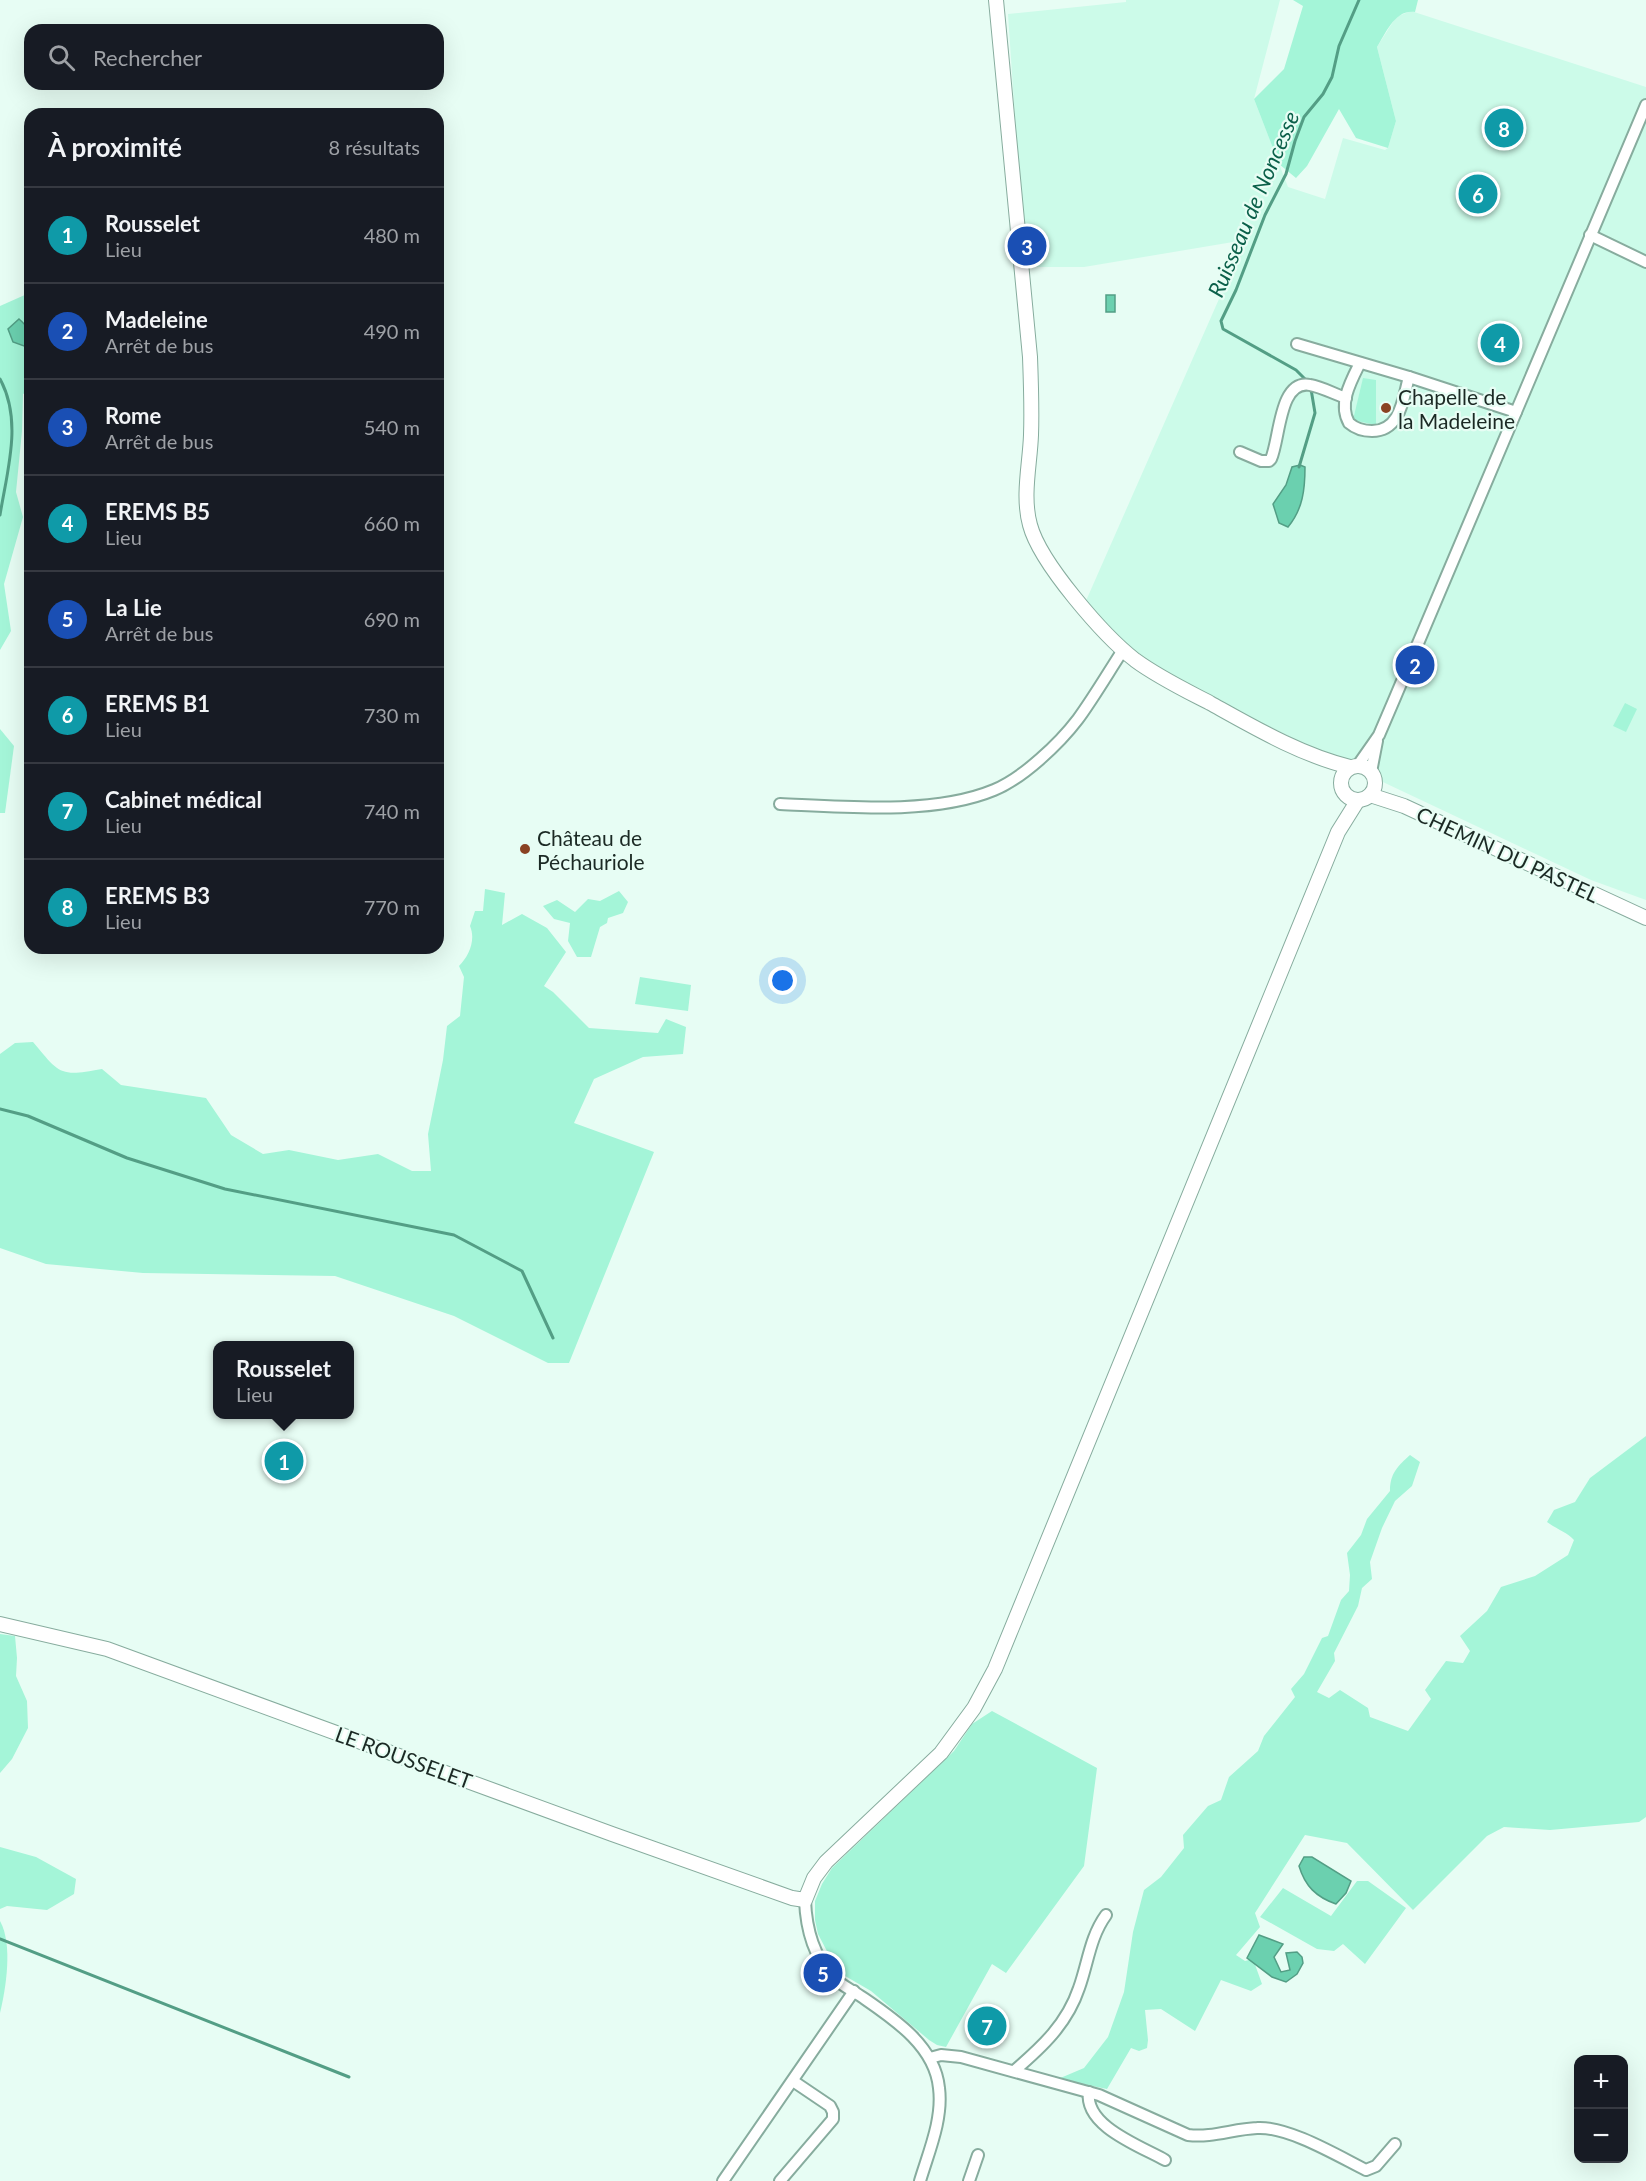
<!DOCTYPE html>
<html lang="fr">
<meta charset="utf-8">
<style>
:root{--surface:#171b24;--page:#20242c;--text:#f1f3f6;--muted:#9ea1a6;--line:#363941;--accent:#0f766e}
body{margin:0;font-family:Lato,sans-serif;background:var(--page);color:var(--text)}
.controls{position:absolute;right:18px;bottom:18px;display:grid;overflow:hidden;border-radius:12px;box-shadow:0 6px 24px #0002}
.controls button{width:54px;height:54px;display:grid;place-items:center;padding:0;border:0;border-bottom:2px solid var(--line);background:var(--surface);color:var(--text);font:30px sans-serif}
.you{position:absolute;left:783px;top:981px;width:21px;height:21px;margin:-15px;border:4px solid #fff;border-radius:50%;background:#1a73e8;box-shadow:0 0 0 9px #1a73e833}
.badge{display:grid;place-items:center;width:39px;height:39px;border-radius:50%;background:var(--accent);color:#fff;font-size:20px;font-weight:700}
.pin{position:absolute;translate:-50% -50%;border:3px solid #fff;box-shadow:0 2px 6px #0006}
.popup{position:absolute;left:213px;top:1341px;width:141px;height:78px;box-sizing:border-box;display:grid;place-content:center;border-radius:12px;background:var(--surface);filter:drop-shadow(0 2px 4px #0005);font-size:20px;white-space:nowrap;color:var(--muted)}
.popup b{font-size:22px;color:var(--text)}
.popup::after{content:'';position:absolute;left:50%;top:100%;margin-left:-12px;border:12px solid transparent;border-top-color:var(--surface)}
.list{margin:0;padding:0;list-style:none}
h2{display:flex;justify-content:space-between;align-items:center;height:78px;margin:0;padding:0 24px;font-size:26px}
h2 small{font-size:20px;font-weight:400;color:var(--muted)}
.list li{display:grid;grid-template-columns:39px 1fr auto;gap:18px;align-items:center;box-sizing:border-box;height:96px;padding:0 24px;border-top:2px solid var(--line)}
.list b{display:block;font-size:22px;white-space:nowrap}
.list p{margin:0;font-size:20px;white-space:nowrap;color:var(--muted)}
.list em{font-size:20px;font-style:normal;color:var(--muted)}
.icon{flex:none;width:33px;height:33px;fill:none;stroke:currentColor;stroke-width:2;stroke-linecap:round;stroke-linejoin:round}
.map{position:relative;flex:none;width:1646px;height:2181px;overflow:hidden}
.search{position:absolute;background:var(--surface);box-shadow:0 6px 24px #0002;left:24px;top:24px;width:420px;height:66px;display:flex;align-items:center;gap:15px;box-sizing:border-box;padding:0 21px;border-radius:18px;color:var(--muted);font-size:22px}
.panel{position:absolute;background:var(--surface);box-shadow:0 6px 24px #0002;left:24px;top:108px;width:420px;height:846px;border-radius:18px}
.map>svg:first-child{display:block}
.built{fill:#ccfbe9}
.green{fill:#a4f5d8}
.water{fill:#6bd0af;stroke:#539e85;stroke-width:1.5}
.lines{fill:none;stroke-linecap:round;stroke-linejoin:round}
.stream{stroke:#539e85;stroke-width:3}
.minor-casing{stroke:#87ac9e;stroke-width:14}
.tertiary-casing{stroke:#87ac9e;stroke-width:16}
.minor{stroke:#fff;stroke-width:10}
.tertiary{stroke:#fff;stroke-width:14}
.poi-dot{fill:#8a4222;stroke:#e7fdf4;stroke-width:2}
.labels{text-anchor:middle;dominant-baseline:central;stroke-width:4.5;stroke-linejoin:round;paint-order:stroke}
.poi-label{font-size:21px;fill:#1b2924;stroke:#e7fdf4;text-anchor:start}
.street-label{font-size:21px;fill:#1b2924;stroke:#e7fdf4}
.water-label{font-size:22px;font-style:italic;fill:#0b604a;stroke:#e7fdf4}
</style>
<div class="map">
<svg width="1646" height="2181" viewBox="0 0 1646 2181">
<rect width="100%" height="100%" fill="#e7fdf4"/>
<path class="built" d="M1126 0H1280L1254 99 1288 187 1325 199 1343 138 1385 150 1388 148 1396 121 1377 47 1396 17 1411 11 1646 87V900L1591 880 1385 783 1196 691 1149 663 1119 640 1085 603 1245 240 1084 267H1025L1008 14 1126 2Z"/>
<g class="green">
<path d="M1293 0H1418L1415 12C1395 9 1386 33 1377 47L1396 121 1388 148 1356 138 1339 109 1307 166 1296 178 1279 164 1254 99 1284 69 1303 6Z"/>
<path d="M27 294 30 296V336L27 326 24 346 30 341V391L23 394 22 431 16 492 23 517 4 584 11 631 0 650V306Z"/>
<path d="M1363 378 1376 380V425L1353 420Z"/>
<path d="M1625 703 1637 709 1626 732 1613 726Z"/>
<path d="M0 729 14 746 5 813H0Z"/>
<path d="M485 889 505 893 502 925 522 914 547 928 566 952 544 986 553 992 589 1028 658 1033 666 1019 686 1027 683 1054 643 1057 594 1079 574 1123 654 1152 569 1363H548L454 1316 335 1276 143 1273 46 1264 0 1248V1054L15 1043 33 1042C60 1074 59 1077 102 1069L121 1085 206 1098 231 1135 263 1154 289 1150 338 1160 378 1154 412 1171H431L428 1134 443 1060 447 1026 460 1016 464 977 459 966C469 956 476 940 470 926L475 911H483Z"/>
<path d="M619 891 628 902 623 913 608 918 607 923 600 927 591 957H577L568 941 570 923 554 919 543 906 557 900 575 912 588 899 600 901Z"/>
<path d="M640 977 691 985 688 1011 635 1004Z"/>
<path d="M1646 1436V1817L1639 1822 1550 1830 1504 1827 1487 1836 1413 1910 1347 1843 1305 1835 1255 1913 1260 1927 1236 1955 1245 1961 1253 1959 1262 1984 1251 1991 1221 1980 1195 2031 1161 2009 1145 2010 1148 2040 1147 2048 1139 2051 1131 2048 1107 2089 1058 2079 1084 2068 1108 2037 1124 1992 1133 1932 1144 1890 1161 1877 1184 1848 1183 1835 1208 1806 1221 1800 1229 1777 1258 1751 1264 1736 1295 1697 1291 1689 1304 1674 1322 1638 1328 1636 1341 1600 1349 1591 1350 1575 1347 1553 1361 1535 1367 1519 1390 1491C1390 1473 1398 1466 1410 1455L1420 1462 1412 1486 1395 1501 1382 1528 1370 1562 1372 1579 1362 1588 1358 1606 1334 1653 1335 1661 1317 1692 1329 1698 1340 1690 1368 1708 1370 1717 1408 1731 1431 1699 1425 1690 1446 1661 1463 1663 1470 1651 1460 1636 1487 1611 1501 1587 1535 1576 1568 1555 1574 1540C1567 1532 1556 1529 1547 1522L1554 1510 1575 1502 1590 1478Z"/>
<path d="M0 1634 15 1636 17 1658 16 1676 27 1701 28 1728 12 1759 0 1773Z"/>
<path d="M992 1711 1097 1768 1084 1866 1006 1973 992 1964 946 2047 937 2045 929 2040 871 1991 840 1973 830 1957 818 1934 815 1920V1901L822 1884 832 1868 954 1751 972 1724Z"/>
<path d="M0 1847 36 1857 76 1879 74 1894 47 1910 7 1906 0 1909Z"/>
<path d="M1357 1881H1368L1406 1908 1365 1964 1343 1944 1334 1951 1317 1949 1260 1917 1283 1888 1331 1916Z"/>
<path d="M0 1921C13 1944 6 1988 0 2013Z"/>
</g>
<g class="water">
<rect x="1106" y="295" width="9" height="17"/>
<path d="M19 319C27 326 30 330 30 341L24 346 13 342 8 329Z"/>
<path d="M1300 465 1305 467C1305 489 1303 509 1288 527L1279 523 1273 504 1286 485 1292 467Z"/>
<path d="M1304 1857H1312L1351 1881 1346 1893 1336 1904C1316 1897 1305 1886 1299 1866Z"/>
<path d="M1259 1935 1283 1944 1274 1957 1281 1972 1290 1970 1286 1953 1297 1952 1302 1957 1303 1963 1297 1974 1286 1982 1272 1977 1247 1958Z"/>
</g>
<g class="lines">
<g class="stream">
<path d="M0 379C23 421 7 471 0 515"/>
<path d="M1307 381 1296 370 1223 329 1221 321 1236 290 1265 215 1286 174 1295 141 1304 117 1323 94 1332 77 1339 46 1359 0"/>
<path d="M1299 467 1315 413 1311 389"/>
<path d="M0 1109 28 1116 127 1158 225 1189 454 1235 522 1271 553 1338"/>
<path d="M0 1939 349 2077"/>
</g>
<g class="minor-casing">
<g id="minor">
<path d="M1590 235 1646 262"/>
<path d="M1297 344 1409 377 1516 412"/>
<path d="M1360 363C1351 381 1338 404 1349 423 1356 429 1363 431 1372 431 1401 431 1403 398 1409 377"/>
<path d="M1240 452 1261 461H1269L1271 459C1280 439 1279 379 1310 385 1322 387 1334 394 1346 398"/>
<path d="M1358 765 1379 735 1394 700 1646 105"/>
<path d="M1371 772 1377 741"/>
<path d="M780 804C845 807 934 815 994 790 1023 778 1059 744 1078 719 1094 697 1108 673 1123 650"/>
<path d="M805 1900C806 1927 813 1955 832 1976 840 1985 852 1990 862 1997 894 2019 935 2046 939 2088 943 2119 929 2151 920 2181"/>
<path d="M930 2058 941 2055 961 2057 1099 2095 1188 2135C1212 2138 1233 2129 1257 2128 1288 2126 1338 2156 1366 2170L1376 2166 1395 2144"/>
<path d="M1014 2071C1042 2047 1067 2024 1079 1988 1088 1963 1090 1937 1106 1915"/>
<path d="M1089 2092C1084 2126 1140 2146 1165 2160"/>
<path d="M723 2181 854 1991"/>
<path d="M780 2181 833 2119V2112L830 2106 793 2081"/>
<path d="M969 2181 978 2155"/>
</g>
</g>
<g class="tertiary-casing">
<g id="tertiary">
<path d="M996 0 1030 357C1031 383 1032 409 1031 435 1030 464 1022 496 1030 525 1040 563 1104 636 1135 660 1158 677 1185 690 1210 703 1255 728 1301 755 1350 767"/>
<circle cx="1358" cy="783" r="17"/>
<path d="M1370 795 1404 806 1646 918"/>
<path d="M0 1624 107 1649 612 1834 792 1898 805 1900 814 1878 826 1862 941 1753 974 1708 995 1669 1338 832 1358 800"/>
</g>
</g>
<use href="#minor" class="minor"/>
<use href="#tertiary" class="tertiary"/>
</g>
<g class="poi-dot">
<circle cx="1386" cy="408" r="6"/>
<circle cx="525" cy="849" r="6"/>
</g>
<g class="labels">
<g class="poi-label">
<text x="1398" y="396">Chapelle de<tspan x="1398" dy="24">la Madeleine</tspan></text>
<text x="537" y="837">Château de<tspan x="537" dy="24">Péchauriole</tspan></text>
</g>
<g class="street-label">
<text transform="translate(1508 854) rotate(25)">CHEMIN DU PASTEL</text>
<text transform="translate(404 1757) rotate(20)">LE ROUSSELET</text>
</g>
<g class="water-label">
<text transform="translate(1253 204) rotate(-67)">Ruisseau de Noncesse</text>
</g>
</g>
</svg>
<div class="controls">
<button>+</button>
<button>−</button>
</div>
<div class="you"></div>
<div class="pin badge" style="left:284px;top:1461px;background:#0f9aa8">1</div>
<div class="popup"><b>Rousselet</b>Lieu</div>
<div class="pin badge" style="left:1415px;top:665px;background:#1a4fb4">2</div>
<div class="pin badge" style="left:1027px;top:246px;background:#1a4fb4">3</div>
<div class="pin badge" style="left:1500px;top:343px;background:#0f9aa8">4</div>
<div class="pin badge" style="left:823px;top:1973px;background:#1a4fb4">5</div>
<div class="pin badge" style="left:1478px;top:194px;background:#0f9aa8">6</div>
<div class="pin badge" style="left:987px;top:2026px;background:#0f9aa8">7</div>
<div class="pin badge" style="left:1504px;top:128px;background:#0f9aa8">8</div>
<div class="search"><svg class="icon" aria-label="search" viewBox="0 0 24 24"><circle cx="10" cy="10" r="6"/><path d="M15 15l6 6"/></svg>Rechercher</div>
<section class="panel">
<h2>À proximité<small>8 résultats</small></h2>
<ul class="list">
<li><span class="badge" style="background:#0f9aa8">1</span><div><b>Rousselet</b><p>Lieu</p></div><em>480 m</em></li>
<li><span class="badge" style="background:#1a4fb4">2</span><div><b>Madeleine</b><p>Arrêt de bus</p></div><em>490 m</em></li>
<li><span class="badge" style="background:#1a4fb4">3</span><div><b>Rome</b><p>Arrêt de bus</p></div><em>540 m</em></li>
<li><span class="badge" style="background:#0f9aa8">4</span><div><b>EREMS B5</b><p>Lieu</p></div><em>660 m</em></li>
<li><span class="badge" style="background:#1a4fb4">5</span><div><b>La Lie</b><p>Arrêt de bus</p></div><em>690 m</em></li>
<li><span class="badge" style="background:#0f9aa8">6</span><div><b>EREMS B1</b><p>Lieu</p></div><em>730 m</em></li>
<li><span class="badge" style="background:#0f9aa8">7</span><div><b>Cabinet médical</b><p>Lieu</p></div><em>740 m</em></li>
<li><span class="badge" style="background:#0f9aa8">8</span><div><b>EREMS B3</b><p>Lieu</p></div><em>770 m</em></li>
</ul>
</section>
</div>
